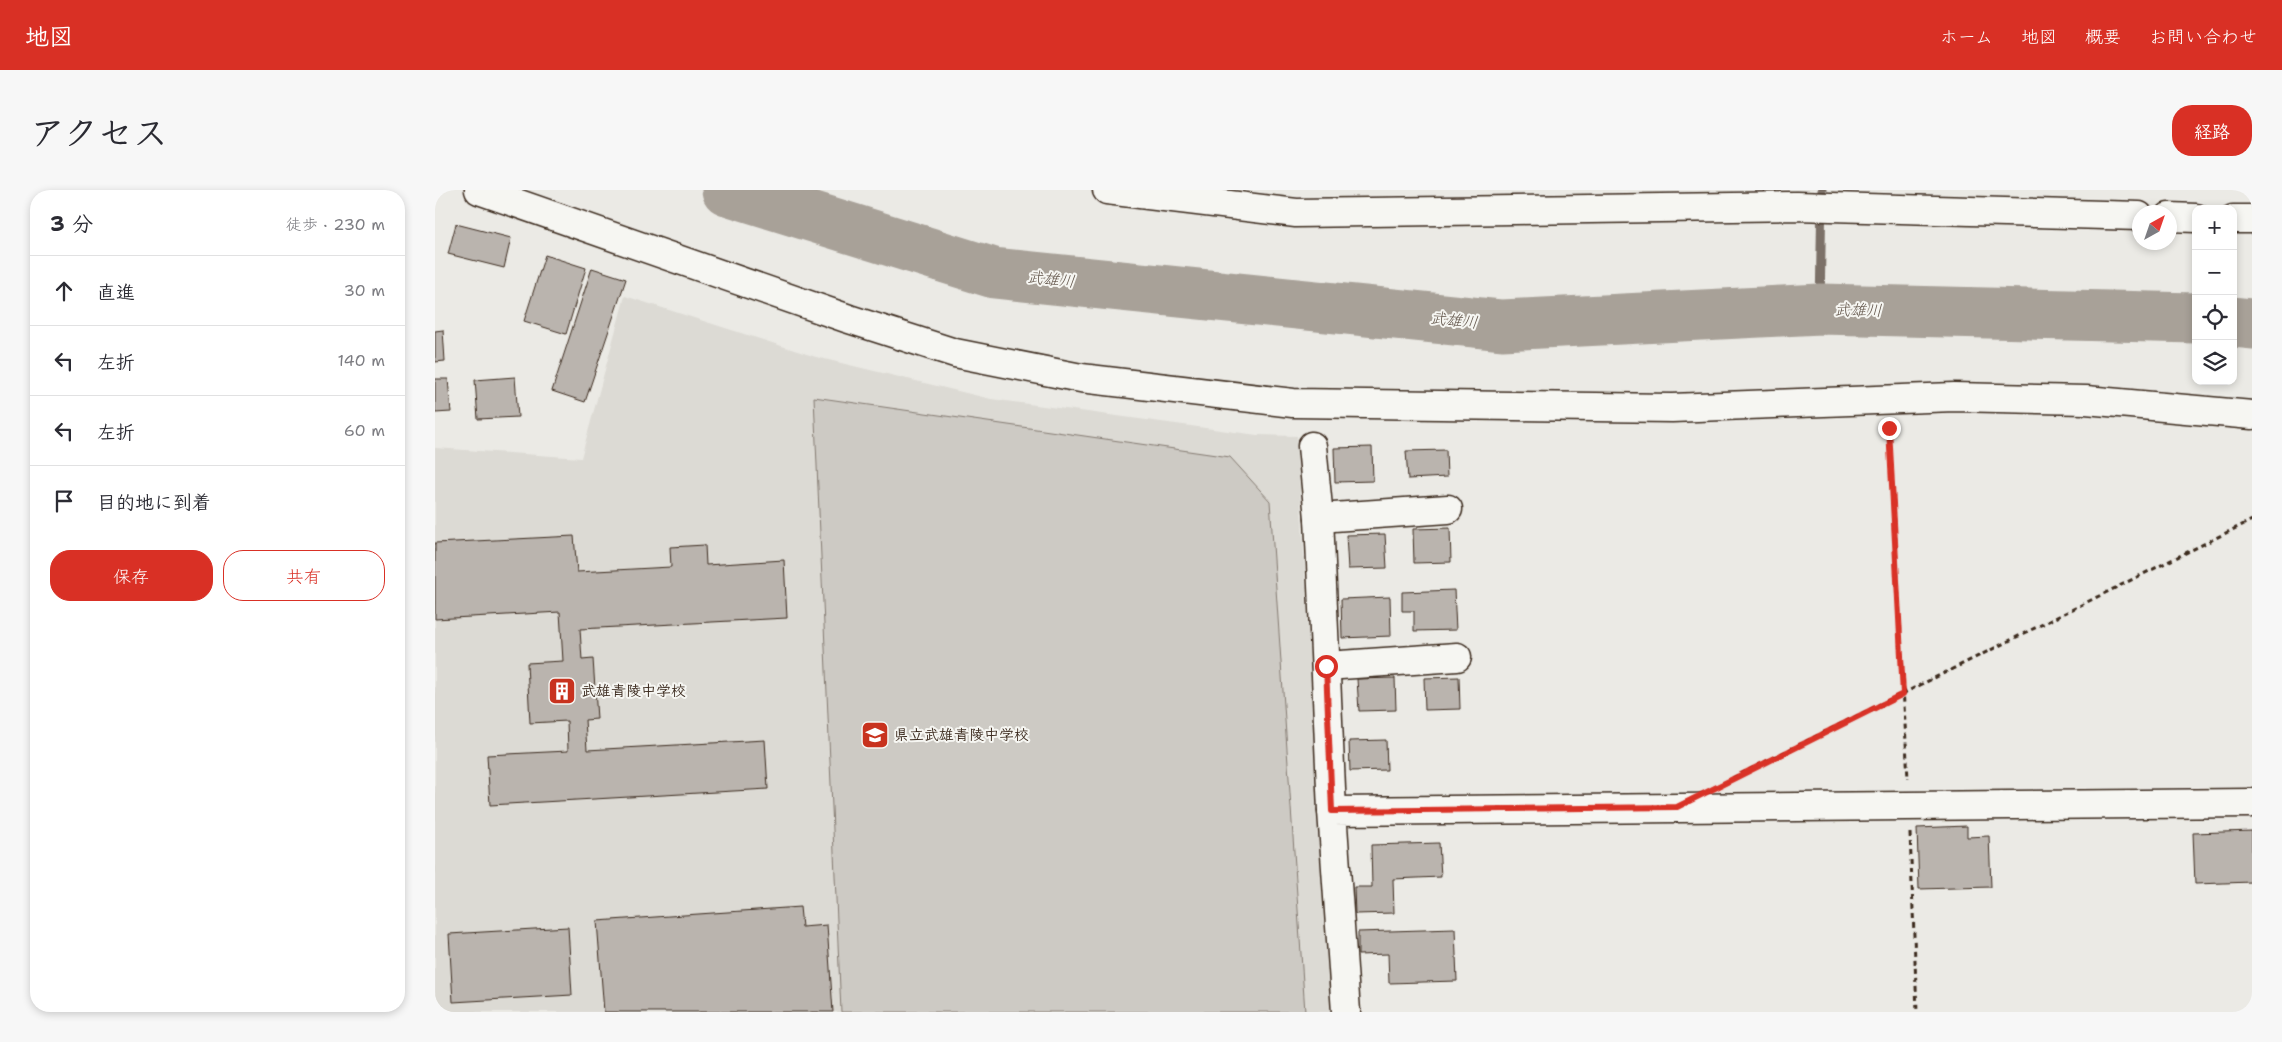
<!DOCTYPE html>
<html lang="ja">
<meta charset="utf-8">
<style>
:root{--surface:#fff;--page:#f7f7f7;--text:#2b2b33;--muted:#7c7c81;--line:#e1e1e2;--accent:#d93025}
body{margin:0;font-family:"Shantell Sans","Klee One",sans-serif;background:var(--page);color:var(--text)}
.controls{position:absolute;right:15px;top:15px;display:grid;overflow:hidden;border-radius:10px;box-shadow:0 2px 8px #0003}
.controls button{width:45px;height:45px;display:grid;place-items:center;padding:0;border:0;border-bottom:1px solid var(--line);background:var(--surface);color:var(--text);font:25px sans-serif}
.compass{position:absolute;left:1697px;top:15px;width:45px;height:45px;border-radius:50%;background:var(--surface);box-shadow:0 2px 8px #0003;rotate:40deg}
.stop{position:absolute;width:15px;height:15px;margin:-11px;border:4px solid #d93025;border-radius:50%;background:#fff}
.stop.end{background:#d93025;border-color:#fff;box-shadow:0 1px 5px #0008}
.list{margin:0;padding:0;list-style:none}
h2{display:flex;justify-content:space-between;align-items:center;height:65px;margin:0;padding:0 20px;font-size:21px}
h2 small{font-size:16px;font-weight:400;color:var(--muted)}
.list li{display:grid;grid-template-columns:32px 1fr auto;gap:15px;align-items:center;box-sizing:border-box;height:70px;padding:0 20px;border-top:1px solid var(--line)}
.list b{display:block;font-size:19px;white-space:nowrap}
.list em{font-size:16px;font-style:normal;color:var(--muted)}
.actions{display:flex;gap:10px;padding:15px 20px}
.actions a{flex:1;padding:11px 0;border:1px solid var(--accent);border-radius:20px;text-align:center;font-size:18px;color:var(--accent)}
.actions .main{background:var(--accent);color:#fff}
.icon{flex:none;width:28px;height:28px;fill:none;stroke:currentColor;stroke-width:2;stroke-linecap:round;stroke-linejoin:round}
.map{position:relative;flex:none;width:1817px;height:822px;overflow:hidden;border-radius:20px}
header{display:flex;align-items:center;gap:30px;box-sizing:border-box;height:70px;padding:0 25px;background:var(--accent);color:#fff}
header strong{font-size:24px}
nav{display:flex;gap:28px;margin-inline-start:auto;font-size:18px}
.intro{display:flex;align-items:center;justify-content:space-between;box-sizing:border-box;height:120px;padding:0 30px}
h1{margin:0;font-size:35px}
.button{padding:12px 22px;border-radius:20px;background:var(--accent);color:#fff;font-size:18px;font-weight:700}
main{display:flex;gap:30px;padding:0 30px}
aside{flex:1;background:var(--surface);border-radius:20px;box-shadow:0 2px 8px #0003}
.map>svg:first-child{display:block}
.built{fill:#dcdad4}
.green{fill:#cdcac4;stroke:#847a71}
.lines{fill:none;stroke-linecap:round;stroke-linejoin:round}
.stream{stroke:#7c7167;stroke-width:9}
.river{stroke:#a8a198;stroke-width:51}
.building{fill:#bab4ae;stroke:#3b2a1e}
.minor-casing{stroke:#3b2a1e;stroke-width:31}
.path{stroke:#3b2a1e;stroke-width:3;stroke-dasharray:5 4;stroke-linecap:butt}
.minor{stroke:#f6f6f2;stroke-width:28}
.route{stroke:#d93025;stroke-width:6}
.labels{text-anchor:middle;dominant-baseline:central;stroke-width:4;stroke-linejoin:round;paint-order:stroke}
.poi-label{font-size:15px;font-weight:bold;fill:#3b2a1e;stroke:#f6f6f2;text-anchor:start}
.water-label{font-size:16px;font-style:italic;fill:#615449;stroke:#f6f6f2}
</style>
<header>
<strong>地図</strong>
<nav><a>ホーム</a><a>地図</a><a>概要</a><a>お問い合わせ</a></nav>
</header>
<div class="intro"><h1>アクセス</h1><a class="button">経路</a></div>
<main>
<aside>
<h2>3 分<small>徒歩 · 230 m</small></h2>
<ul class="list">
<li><svg class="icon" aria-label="ahead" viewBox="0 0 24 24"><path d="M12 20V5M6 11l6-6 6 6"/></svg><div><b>直進</b></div><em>30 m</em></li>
<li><svg class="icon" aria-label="left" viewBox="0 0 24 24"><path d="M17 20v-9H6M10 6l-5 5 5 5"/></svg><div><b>左折</b></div><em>140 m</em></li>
<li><svg class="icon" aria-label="left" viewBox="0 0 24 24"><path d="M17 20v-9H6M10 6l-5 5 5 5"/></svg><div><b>左折</b></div><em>60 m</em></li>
<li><svg class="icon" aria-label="arrive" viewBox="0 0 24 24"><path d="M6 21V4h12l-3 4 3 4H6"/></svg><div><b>目的地に到着</b></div></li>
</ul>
<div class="actions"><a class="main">保存</a><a>共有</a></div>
</aside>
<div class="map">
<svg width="1817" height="822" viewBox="0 0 1817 822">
<rect width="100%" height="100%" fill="#ebeae5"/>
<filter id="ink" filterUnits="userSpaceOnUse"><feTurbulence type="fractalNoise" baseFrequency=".02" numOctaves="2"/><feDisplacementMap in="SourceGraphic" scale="10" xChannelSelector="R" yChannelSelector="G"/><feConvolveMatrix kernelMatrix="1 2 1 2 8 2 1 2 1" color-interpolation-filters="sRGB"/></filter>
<g filter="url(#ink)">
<path class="built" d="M190 106 381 167 556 209 822 245 862 246 896 822H0V258L146 268Z"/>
<path class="green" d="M379 207 795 267 835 311 870 822H406Z"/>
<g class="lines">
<path class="stream" d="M1385 119 1387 0"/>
<g class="river">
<path d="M292 0 559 83 1067 135 1385 119 1761 128"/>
<path d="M1798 132 1817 134"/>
</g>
</g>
<g class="building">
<path d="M21 34 76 48 69 78 13 64Z"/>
<path d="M110 65 151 78 131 144 89 131Z"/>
<path d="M157 78 191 89 150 212 117 201Z"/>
<path d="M8 140 10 171 0 172V141Z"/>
<path d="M80 187 83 227 43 229 40 190Z"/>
<path d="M0 189H13L16 222 0 223Z"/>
<path d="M937 257 938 291 900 292 899 258Z"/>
<path d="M1011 260 1012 287 973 289 971 261Z"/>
<path d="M1015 338 1016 372 979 373 978 339Z"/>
<path d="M950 344 952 378 913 379 911 345Z"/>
<path d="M139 346 142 382 236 377 235 357 270 355 271 375 349 370 352 428 145 439 147 470 158 469 162 529 150 530 152 560 330 550 333 599 55 615 52 565 133 561 132 531 95 533 92 473 128 471 125 422 0 429V353Z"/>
<path d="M1019 400 1021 440 979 441V421H967V402Z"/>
<path d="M955 407 956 446 907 448 906 409Z"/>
<path d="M1024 487 1025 519 990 520 989 488Z"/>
<path d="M960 488 961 520 924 521 922 489Z"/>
<path d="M951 550 952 580 915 581 914 551Z"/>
<path d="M1532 636V647L1554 646 1556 697 1484 699 1482 638Z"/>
<path d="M1817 641V692L1760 694 1758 643Z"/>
<path d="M1004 653 1006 687 958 689 959 723 920 724 919 697H937L936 655Z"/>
<path d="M365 717 367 737 392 735 398 822H169L162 731Z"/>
<path d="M133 737 137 805 18 812 14 744Z"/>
<path d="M1020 739 1022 791 954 793 953 764 923 765V742Z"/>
</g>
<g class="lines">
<g class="minor-casing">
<g id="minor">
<path d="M44 0 414 129 520 163 646 188 858 213 1237 218 1519 207 1651 210 1817 225"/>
<path d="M672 0 861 23 1361 16 1704 26"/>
<path d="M1734 27 1761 28"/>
<path d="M1798 29H1817"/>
<path d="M877 256 884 328 897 621"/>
<path d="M884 328 1013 319"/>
<path d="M891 476 1022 467"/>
<path d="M911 822 897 621 1817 613"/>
</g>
</g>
<g class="path">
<path d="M1454 238 1473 589"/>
<path d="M1298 588 1817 330"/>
<path d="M1475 643 1482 822"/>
</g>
<use href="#minor" class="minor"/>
</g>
</g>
<g class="lines" filter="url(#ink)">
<path class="route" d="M891 476 897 621 1242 617 1468 504 1454 238"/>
</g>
<defs>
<g id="building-square" transform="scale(1.4375)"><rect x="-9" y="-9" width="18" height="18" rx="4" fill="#c8321e" stroke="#f6f6f2"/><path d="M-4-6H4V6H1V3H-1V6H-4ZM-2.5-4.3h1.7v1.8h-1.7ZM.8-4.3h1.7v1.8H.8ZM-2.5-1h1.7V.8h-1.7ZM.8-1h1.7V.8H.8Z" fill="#fff"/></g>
<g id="school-square" transform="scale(1.4375)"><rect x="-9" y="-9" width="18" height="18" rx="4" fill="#c8321e" stroke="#f6f6f2"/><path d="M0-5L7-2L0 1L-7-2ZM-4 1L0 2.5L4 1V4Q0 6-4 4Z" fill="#fff"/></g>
</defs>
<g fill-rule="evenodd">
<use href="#building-square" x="127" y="501"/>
<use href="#school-square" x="440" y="545"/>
</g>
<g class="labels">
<g class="poi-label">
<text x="146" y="501">武雄青陵中学校</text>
<text x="459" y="545">県立武雄青陵中学校</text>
</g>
<g class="water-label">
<text transform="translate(616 89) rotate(6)">武雄川</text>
<text transform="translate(1423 120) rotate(1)">武雄川</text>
<text transform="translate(1019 130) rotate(6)">武雄川</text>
</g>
</g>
</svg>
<div class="controls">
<button>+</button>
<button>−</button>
<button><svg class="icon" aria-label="locate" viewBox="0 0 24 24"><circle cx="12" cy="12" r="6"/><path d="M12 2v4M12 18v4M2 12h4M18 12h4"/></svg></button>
<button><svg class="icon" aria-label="layers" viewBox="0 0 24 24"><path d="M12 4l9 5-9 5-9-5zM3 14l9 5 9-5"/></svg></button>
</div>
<svg class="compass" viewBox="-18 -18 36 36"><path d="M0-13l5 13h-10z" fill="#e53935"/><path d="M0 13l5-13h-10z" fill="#7c7c81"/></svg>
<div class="stop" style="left:891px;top:476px"></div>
<div class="stop end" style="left:1454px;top:238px"></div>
</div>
</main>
